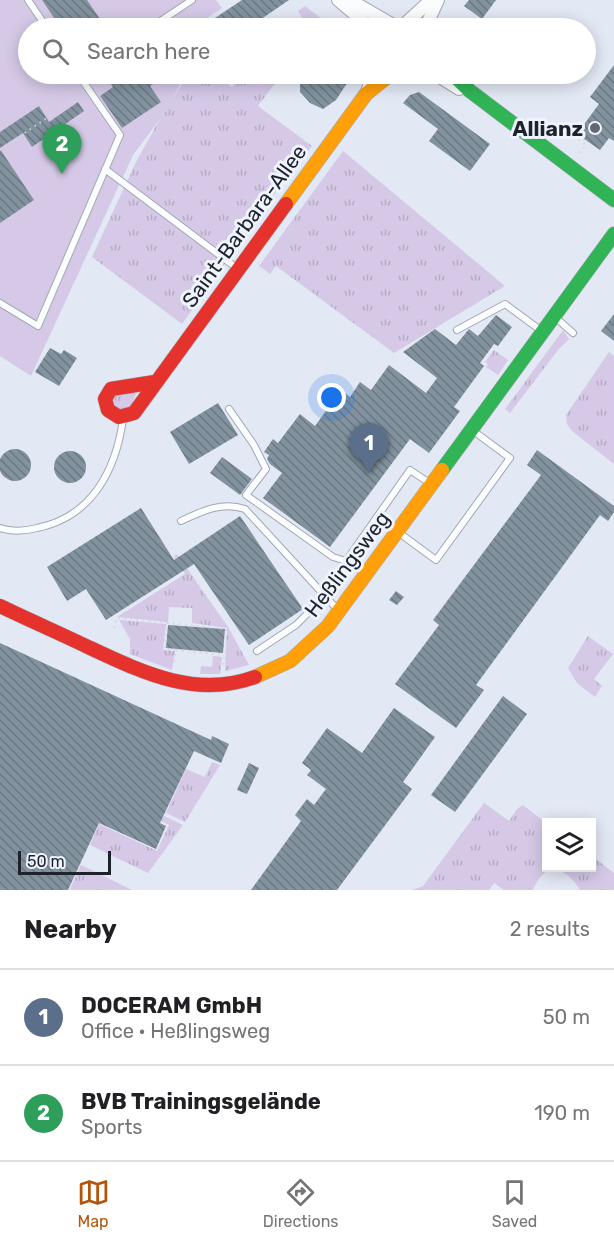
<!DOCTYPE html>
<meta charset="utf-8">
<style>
:root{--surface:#fff;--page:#f6f6f6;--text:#202124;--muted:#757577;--line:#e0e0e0;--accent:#b45309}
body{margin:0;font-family:Rubik,sans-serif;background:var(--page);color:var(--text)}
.controls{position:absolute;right:18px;bottom:18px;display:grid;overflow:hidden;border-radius:0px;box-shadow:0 3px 15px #0003}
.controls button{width:54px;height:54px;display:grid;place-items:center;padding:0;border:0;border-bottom:2px solid var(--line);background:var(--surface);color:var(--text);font:30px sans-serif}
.scale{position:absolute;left:18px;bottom:15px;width:93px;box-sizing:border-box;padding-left:6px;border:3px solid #1d222b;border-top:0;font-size:16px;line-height:21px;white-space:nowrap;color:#1d222b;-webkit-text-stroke:4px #eef3fe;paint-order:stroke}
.you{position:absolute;left:332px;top:398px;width:21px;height:21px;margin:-15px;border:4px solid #fff;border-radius:50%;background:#1a73e8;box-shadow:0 0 0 9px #1a73e833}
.badge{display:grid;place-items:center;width:39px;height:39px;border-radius:50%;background:var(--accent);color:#fff;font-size:20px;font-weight:700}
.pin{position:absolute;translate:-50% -50px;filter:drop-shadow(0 2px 3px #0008)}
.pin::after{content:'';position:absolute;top:32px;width:21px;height:18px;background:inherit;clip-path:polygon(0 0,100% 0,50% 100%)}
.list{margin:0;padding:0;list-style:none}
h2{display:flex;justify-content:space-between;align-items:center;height:78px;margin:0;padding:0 24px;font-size:26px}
h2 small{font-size:20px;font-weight:400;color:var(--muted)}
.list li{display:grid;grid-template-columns:39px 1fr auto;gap:18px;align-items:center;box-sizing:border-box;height:96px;padding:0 24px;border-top:2px solid var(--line)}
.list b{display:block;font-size:22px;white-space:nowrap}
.list p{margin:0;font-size:20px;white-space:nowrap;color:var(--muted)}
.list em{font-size:20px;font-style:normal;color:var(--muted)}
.icon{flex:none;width:33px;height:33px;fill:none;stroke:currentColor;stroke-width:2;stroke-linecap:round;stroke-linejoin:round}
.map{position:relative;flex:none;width:614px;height:890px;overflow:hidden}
.search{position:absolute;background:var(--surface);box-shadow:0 3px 15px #0003;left:18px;right:18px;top:18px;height:66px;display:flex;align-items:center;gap:15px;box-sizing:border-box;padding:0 21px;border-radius:33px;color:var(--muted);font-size:22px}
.sheet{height:270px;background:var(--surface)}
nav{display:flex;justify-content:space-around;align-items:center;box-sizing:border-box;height:84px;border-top:2px solid var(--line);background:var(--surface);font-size:16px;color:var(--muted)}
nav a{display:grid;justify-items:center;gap:3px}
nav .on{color:var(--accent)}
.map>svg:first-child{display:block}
.grass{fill:url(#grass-tufts)}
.pitch{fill:#d5c9e7}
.building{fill:url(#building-back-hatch)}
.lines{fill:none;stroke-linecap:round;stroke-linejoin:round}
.lane-casing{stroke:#a2a7b1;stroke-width:8}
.street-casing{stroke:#a2a7b1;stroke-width:14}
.fast-casing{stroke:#a2a7b1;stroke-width:15}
.slow-casing{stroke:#a2a7b1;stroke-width:15}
.jam-casing{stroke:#a2a7b1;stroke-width:15}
.path{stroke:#d4d6da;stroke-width:2;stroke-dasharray:1.5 4.5;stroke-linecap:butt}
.lane{stroke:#fbfcfd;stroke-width:6}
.street{stroke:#fbfcfd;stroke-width:12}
.fast{stroke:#30b455;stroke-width:14}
.slow{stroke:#ff9f0a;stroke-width:14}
.jam{stroke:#e5322d;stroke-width:14}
.poi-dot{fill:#626771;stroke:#eef3fe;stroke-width:2}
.labels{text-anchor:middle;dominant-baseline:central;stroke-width:6;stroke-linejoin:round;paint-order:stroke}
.poi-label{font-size:21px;font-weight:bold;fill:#1d222b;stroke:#eef3fe;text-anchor:end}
.street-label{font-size:21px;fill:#1d222b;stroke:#eef3fe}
</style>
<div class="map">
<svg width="614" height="890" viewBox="0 0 614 890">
<defs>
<pattern id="grass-tufts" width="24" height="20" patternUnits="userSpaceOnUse" patternTransform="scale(1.5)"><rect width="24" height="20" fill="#d5c9e7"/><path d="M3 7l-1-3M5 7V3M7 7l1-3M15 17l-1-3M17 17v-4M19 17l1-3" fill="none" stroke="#b6acc6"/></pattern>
<pattern id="building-back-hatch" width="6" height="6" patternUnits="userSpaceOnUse" patternTransform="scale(1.5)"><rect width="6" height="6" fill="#82939f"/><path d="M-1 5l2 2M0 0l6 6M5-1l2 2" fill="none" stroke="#6a7882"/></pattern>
</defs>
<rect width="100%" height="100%" fill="#e2e8f4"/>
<g class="grass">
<path d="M305 6 322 19 315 28H290L303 19 298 11Z"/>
<path d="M185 74 172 100 188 74H214L232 87 243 74H282L258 106 312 146 305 155 303 154 182 324 92 257 136 162Z"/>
<path d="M343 151 505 286 394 353 276 266 270 274 259 266Z"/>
<path d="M563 330 569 339 558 350 510 413 505 409Z"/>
<path d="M494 350 508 360 498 375 486 367 488 364 485 362Z"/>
<path d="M609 352 614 356V464L572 431 567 424 566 415Z"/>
<path d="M137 392 129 409 119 411 113 404 116 394Z"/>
<path d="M177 554 228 627 249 665 225 671 227 628 192 623V608L169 607 168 622 117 617 185 574 174 556Z"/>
<path d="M119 620 166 624 163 650 175 651 172 670 130 654V639Z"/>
<path d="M588 636 613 654 594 679 602 686 595 697 577 683 568 668Z"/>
<path d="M213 656 222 657 220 674H200L201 666 212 667Z"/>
<path d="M212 762 220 765 185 822 166 813 186 769 205 777Z"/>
<path d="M484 803 509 821 517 809 523 805 546 823V868H592V856L614 873V890H580C566 867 545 860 533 890H504L494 883 489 890H412L423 886Z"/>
<path d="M158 813 183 825 148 873 90 845 99 824 157 851 169 825 155 818Z"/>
<path d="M81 865 130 889 132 890H72L70 889Z"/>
</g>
<path class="pitch" d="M0 0H216L222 8 192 28H28V74H185L166 111 133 155 31 376 0 356Z"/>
<g class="building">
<path d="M42 0H87L106 28H61Z"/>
<path d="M242 0H289L254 24 258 28H200Z"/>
<path d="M469 0H496L482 19 464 6Z"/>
<path d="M614 65V141L609 138 600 150 577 134 599 104 590 97Z"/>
<path d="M104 74H169L150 86 161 102 122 128 100 96 113 87Z"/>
<path d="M308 74H353L336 100 323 109 310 103 300 92V85Z"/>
<path d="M419 92 490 144 470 171 429 141 438 129 403 103 410 95Z"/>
<path d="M78 102 84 111 32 147 23 133 0 148V132L39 106 49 122Z"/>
<path d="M0 149 34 200 0 223Z"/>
<path d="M614 314V341L601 331Z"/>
<path d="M496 315 512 327 498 346 494 344 480 363 484 366 454 407 460 411 429 453 410 439 330 547 263 498 282 473 270 464 267 459 269 455 264 452 273 439 278 443 300 414 315 426 341 390 350 397 360 382 371 390 389 365 426 393 437 378 403 352 435 329 456 345 469 329 478 336Z"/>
<path d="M50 348 61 354 64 350 77 358 59 386 35 372Z"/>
<path d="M218 403 238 435 189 464 170 432Z"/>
<circle cx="15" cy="465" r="16"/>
<path d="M537 450 614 506V512L608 521 600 515 476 685 484 690 456 728 395 684 439 625 433 620 541 475 527 465Z"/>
<circle cx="70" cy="467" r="16"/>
<path d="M222 457 252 479 240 495 210 473Z"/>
<path d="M141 508 174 560 240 516 303 609 249 645 194 564 106 620 86 589 67 601 47 567Z"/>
<path d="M396 591 404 597 397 605 389 600Z"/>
<path d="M168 625 225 629 223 653 166 648Z"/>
<path d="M0 643 211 740 212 736 229 744 221 763 194 751 160 823 166 826 156 849 99 823 68 890H0Z"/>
<path d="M503 696 527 714 455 812 431 795Z"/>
<path d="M394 708 435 737 403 782 412 789 337 890H251L301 821 295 815 307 799 314 805 326 789 307 775 311 770 302 763 327 728 362 753Z"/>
<path d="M249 763 259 768 247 794 237 790Z"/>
</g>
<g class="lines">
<g class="lane-casing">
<g id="lane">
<path d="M28 0 47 28"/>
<path d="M150 28 192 0"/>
<path d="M105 169 238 269"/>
<path d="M0 303 38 326 120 135 78 74"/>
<path d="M554 316 573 333"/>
<path d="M457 330 505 304 543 332"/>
<path d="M229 409 254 445 266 469 246 495 333 557 346 561 366 574"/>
<path d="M181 521C202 511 222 501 245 509L337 609"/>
<path d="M0 528C11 532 26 531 37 528 92 517 116 470 123 419"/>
<path d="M398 532 436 560 510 458 472 430"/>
<path d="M346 561 410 470 431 484"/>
<path d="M257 651 296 625 325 596"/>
</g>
</g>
<g class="street-casing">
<g id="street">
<path d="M338 0 371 28"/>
<path d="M350 0 393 25"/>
<path d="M406 23 431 0"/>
<path d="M425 28 438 0"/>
<path d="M435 74 459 89"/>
<path d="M366 94 374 74"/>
</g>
</g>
<g class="fast-casing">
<g id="fast">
<path d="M452 74 470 91 614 200"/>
<path d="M442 470 614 234"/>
</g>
</g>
<g class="slow-casing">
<g id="slow">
<path d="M286 204 366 94 391 74"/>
<path d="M255 677 290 661 328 626 442 470"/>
</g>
</g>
<g class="jam-casing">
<g id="jam">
<path d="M155 382 111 389 105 399 108 410 119 417 134 413 286 204"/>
<path d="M0 606C29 620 59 633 88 647 142 672 195 699 255 677"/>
</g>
</g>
<g class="path">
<path d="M99 89 121 74"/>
<path d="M564 129 586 145 580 153"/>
<path d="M0 150 73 100 69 93 78 87"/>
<path d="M167 623 226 629 225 640 228 641 222 669"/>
<path d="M114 628 117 618 167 623 165 649 176 650 174 666"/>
<path d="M176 650 224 655"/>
</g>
<use href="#lane" class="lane"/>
<use href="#street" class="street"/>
<use href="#fast" class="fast"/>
<use href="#slow" class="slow"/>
<use href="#jam" class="jam"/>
</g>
<circle class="poi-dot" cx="595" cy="128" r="6"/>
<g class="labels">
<g class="poi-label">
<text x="583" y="128">Allianz</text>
</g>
<g class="street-label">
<text transform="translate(244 226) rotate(-54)">Saint-Barbara-Allee</text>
<text transform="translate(347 564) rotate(-53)">Heßlingsweg</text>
</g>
</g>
</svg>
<div class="controls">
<button><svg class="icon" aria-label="layers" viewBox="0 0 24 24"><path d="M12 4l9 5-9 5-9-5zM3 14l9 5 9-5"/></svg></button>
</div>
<div class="scale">50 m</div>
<div class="you"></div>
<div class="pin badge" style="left:369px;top:473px;background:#5c6f8a">1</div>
<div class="pin badge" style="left:62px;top:174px;background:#2e9e5b">2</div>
<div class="search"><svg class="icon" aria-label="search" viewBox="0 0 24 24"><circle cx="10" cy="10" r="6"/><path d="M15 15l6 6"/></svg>Search here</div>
</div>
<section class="sheet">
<h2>Nearby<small>2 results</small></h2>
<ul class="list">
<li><span class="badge" style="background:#5c6f8a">1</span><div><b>DOCERAM GmbH</b><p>Office · Heßlingsweg</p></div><em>50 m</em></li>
<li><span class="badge" style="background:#2e9e5b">2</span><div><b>BVB Trainingsgelände</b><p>Sports</p></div><em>190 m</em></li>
</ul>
</section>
<nav>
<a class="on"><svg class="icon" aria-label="map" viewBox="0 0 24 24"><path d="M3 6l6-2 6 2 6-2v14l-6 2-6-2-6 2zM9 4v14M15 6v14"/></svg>Map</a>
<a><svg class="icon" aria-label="directions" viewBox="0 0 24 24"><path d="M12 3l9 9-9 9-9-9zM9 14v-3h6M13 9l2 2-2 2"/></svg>Directions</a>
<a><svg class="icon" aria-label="saved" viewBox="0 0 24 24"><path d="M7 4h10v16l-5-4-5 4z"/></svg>Saved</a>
</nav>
